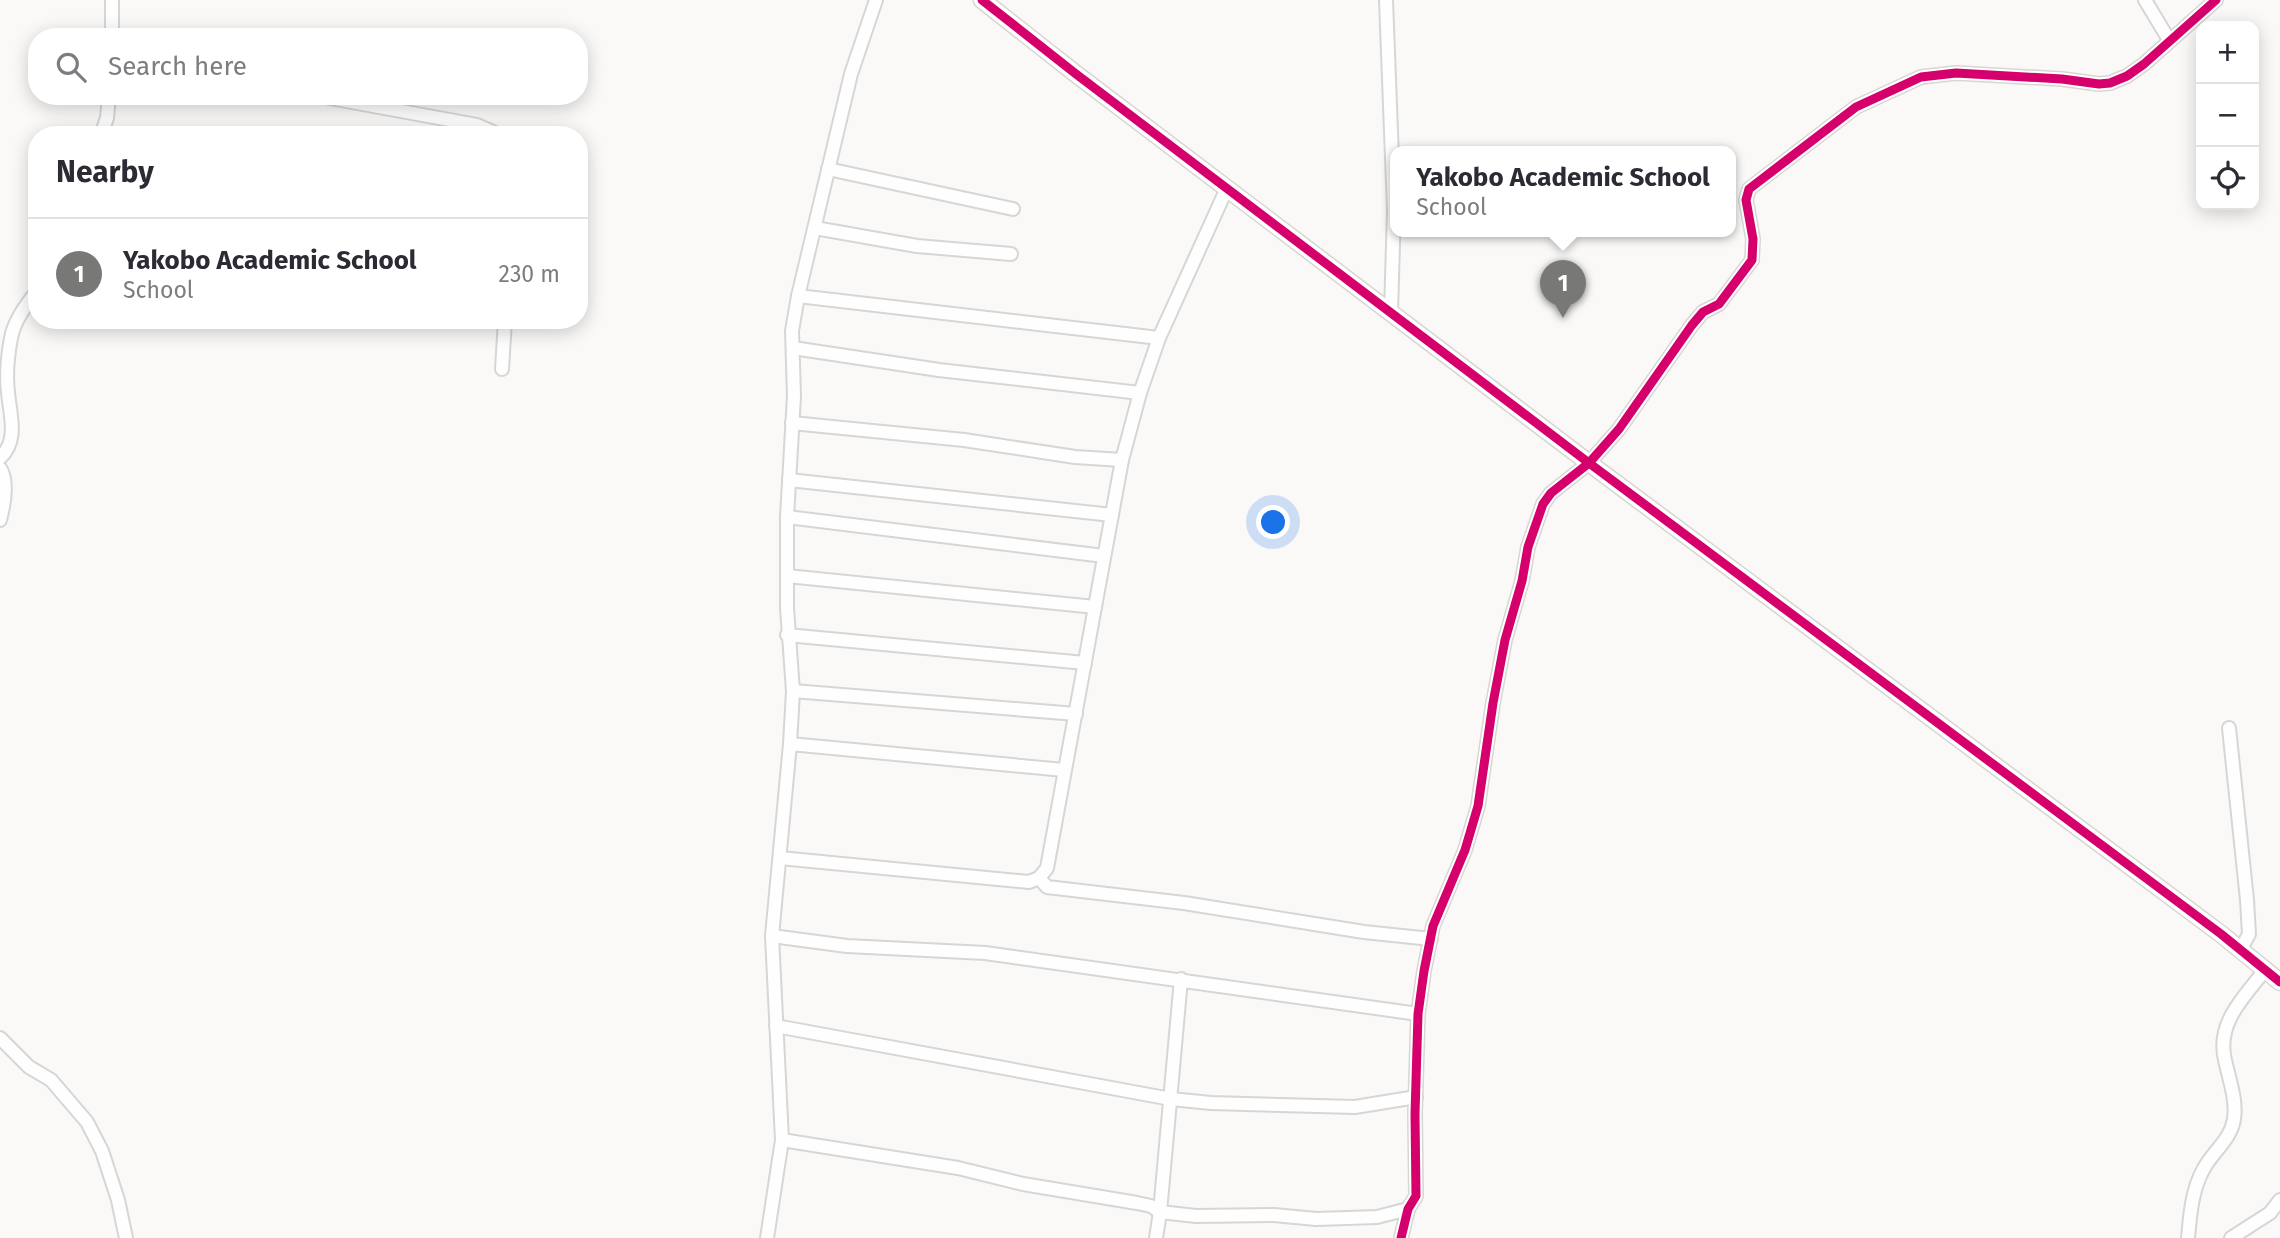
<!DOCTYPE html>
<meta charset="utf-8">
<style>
:root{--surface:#fff;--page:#f7f7f7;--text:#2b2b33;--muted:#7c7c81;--line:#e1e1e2;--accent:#787877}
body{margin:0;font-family:"Fira Sans",sans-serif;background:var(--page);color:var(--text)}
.controls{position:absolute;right:21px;top:21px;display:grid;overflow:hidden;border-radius:14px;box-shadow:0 4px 18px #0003}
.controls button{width:63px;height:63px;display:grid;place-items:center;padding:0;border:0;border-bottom:2px solid var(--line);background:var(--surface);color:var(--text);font:35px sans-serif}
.you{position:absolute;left:1274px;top:523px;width:24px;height:24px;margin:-18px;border:5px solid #fff;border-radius:50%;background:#1a73e8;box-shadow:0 0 0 10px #1a73e833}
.badge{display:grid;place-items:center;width:46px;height:46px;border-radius:50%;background:var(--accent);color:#fff;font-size:23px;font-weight:700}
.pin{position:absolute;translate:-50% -58px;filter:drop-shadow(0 2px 4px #0008)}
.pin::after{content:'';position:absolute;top:37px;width:24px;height:21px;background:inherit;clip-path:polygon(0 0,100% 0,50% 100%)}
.popup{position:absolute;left:1390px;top:146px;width:346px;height:91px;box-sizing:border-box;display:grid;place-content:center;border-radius:14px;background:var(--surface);filter:drop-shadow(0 2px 5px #0005);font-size:23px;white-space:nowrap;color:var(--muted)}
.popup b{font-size:26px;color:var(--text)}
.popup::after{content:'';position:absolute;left:50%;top:100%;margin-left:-14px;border:14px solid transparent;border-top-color:var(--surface)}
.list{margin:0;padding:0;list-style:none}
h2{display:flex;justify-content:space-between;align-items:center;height:91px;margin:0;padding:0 28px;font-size:30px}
h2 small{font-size:23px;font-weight:400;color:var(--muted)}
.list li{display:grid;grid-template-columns:46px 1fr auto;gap:21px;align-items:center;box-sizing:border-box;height:112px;padding:0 28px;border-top:2px solid var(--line)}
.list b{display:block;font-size:26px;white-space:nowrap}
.list p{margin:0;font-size:23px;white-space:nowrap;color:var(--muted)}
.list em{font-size:23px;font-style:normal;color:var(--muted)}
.icon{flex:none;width:38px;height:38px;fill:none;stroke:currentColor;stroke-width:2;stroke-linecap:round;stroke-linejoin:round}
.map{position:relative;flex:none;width:2280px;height:1238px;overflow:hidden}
.search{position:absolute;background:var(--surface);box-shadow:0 4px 18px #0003;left:28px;top:28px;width:560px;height:77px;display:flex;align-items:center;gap:18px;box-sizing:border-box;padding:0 24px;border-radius:28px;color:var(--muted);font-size:26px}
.panel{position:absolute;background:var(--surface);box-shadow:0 4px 18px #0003;left:28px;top:126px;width:560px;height:203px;border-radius:28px}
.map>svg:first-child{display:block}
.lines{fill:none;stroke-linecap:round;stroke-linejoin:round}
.street-casing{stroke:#d7d6d5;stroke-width:16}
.secondary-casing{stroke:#d7d6d5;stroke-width:19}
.street{stroke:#fefefe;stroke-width:12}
.secondary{stroke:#fefefe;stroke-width:16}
.cycleway-casing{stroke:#fff;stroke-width:13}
.cycleway{stroke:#d6006c;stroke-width:9}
</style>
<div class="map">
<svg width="2280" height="1238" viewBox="0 0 2280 1238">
<rect width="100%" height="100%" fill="#faf9f8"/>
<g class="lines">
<g class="street-casing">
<g id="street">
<path d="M1386 0 1394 211 1391 312"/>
<path d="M2145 0 2169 40"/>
<path d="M112 37V0"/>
<path d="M319 96 477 125 500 135"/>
<path d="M101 135 107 118 109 96"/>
<path d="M828 169 1013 209"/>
<path d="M815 228 917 246 1011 254"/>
<path d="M798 296 1159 338"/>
<path d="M793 348 939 370 1140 393"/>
<path d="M502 369 505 320"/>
<path d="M792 423 964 440 1075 457 1122 460"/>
<path d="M0 458C19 440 10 416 8 392 6 376 8 354 11 338 14 321 26 305 37 291"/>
<path d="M0 468C9 482 4 505 0 520"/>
<path d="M789 480 1112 515"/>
<path d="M787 517 1104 556"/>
<path d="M787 576 1095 607"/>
<path d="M787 635 1085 663"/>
<path d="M793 691 1076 714"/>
<path d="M2229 728 2247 900 2249 934 2241 949"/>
<path d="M790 744 1064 770"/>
<path d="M780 858 1029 882 1039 878 1047 868 1122 460 1140 393 1159 338 1227 188"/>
<path d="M1039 878 1047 887 1184 903 1364 932 1431 939"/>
<path d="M772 936 847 946 985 953 1418 1014"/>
<path d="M776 1026 1171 1099 1211 1103 1355 1107 1416 1097"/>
<path d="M0 1038 29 1067 51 1080 87 1122 102 1151 118 1200 126 1238"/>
<path d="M782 1140 958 1168 1023 1184 1137 1203 1151 1206 1160 1212 1196 1216 1274 1215 1316 1219 1377 1217 1408 1209"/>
<path d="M767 1238 782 1140 772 936 790 744 793 691 787 608V517L794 396 792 331 798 296 851 74 876 0"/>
<path d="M1156 1238 1160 1212 1181 979"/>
<path d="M1401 1238 1408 1209 1416 1196 1415 1114 1418 1014 1424 971 1433 926 1465 850 1478 806 1493 703 1505 640 1522 581 1528 547 1543 504 1551 493 1589 463 1619 429 1692 325 1703 312 1719 304 1752 260 1753 239 1746 200 1749 189 1856 107 1921 77 1956 73 2062 79 2099 84 2110 83 2127 76 2144 64 2216 0"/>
<path d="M2188 1238C2190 1215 2192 1190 2203 1170 2212 1152 2231 1140 2234 1119 2237 1100 2229 1079 2225 1060 2216 1023 2244 997 2265 970"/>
<path d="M2231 1238 2270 1213 2280 1200"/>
</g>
</g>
<g class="secondary-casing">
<path id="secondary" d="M982 0 1076 74 1589 463 2221 934 2280 982"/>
</g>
<use href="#street" class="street"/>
<use href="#secondary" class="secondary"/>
<g class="cycleway-casing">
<g id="cycleway">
<path d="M982 0 1076 74 1589 463 2221 934 2280 982"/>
<path d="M1401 1238 1408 1209 1416 1196 1415 1114 1418 1014 1424 971 1433 926 1465 850 1478 806 1493 703 1505 640 1522 581 1528 547 1543 504 1551 493 1589 463 1619 429 1692 325 1703 312 1719 304 1752 260 1753 239 1746 200 1749 189 1856 107 1921 77 1956 73 2062 79 2099 84 2110 83 2127 76 2144 64 2216 0"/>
</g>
</g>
<use href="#cycleway" class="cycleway"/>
</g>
</svg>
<div class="controls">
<button>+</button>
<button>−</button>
<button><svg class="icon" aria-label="locate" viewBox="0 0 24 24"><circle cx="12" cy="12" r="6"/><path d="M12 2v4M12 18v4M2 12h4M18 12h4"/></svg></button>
</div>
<div class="you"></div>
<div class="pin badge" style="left:1563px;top:318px">1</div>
<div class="popup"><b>Yakobo Academic School</b>School</div>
<div class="search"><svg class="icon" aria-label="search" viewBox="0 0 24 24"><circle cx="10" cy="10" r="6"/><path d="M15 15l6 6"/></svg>Search here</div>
<section class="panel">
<h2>Nearby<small></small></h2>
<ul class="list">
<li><span class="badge">1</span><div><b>Yakobo Academic School</b><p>School</p></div><em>230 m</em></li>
</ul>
</section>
</div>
